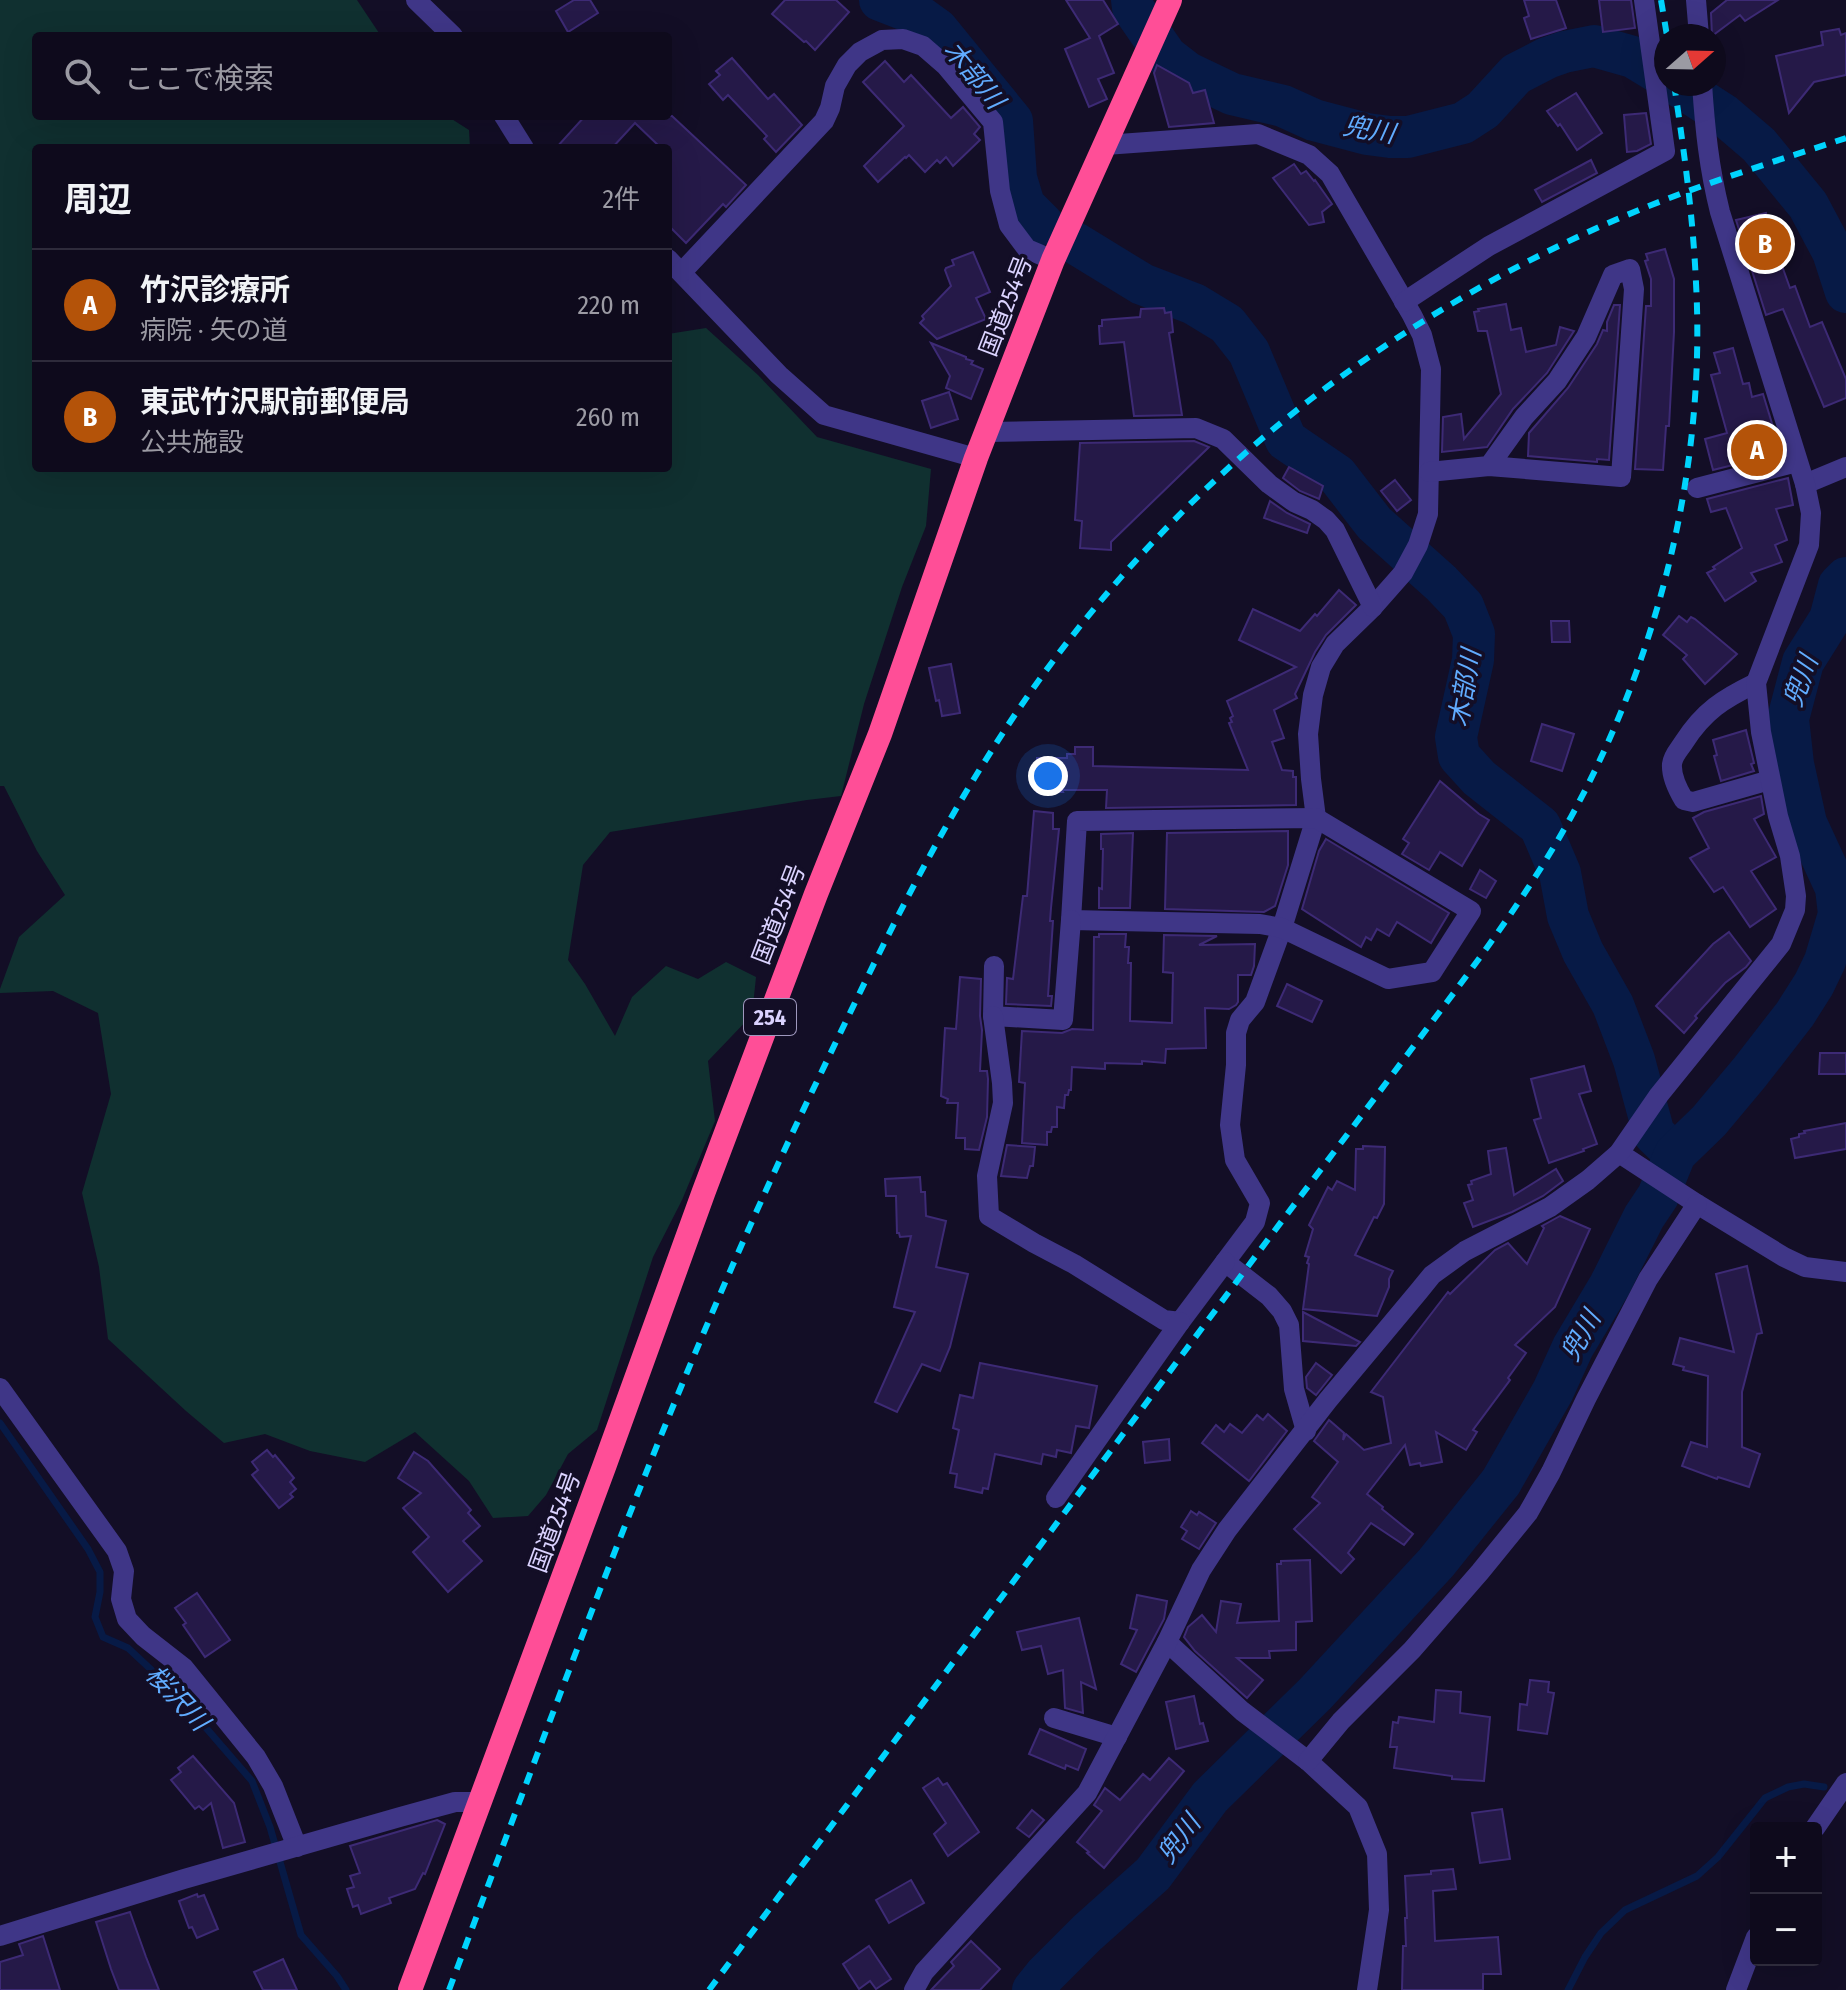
<!DOCTYPE html>
<html lang="ja">
<meta charset="utf-8">
<style>
:root{--surface:#0e0a1c;--page:#171325;--text:#f1f3f6;--muted:#9b9aa3;--line:#2e2b3b;--accent:#b45309}
body{margin:0;font-family:"Fira Sans Condensed","Noto Sans JP",sans-serif;background:var(--page);color:var(--text)}
.controls{position:absolute;right:24px;bottom:24px;display:grid;overflow:hidden;border-radius:8px;box-shadow:0 8px 32px #0002}
.controls button{width:72px;height:72px;display:grid;place-items:center;padding:0;border:0;border-bottom:2px solid var(--line);background:var(--surface);color:var(--text);font:40px sans-serif}
.compass{position:absolute;left:1654px;top:24px;width:72px;height:72px;border-radius:50%;background:var(--surface);box-shadow:0 8px 32px #0002;rotate:70deg}
.you{position:absolute;left:1048px;top:776px;width:28px;height:28px;margin:-20px;border:6px solid #fff;border-radius:50%;background:#1a73e8;box-shadow:0 0 0 12px #1a73e833}
.badge{display:grid;place-items:center;width:52px;height:52px;border-radius:50%;background:var(--accent);color:#fff;font-size:26px;font-weight:700}
.pin{position:absolute;translate:-50% -50%;border:4px solid #fff;box-shadow:0 2px 8px #0006}
.list{margin:0;padding:0;list-style:none}
h2{display:flex;justify-content:space-between;align-items:center;height:104px;margin:0;padding:0 32px;font-size:34px}
h2 small{font-size:26px;font-weight:400;color:var(--muted)}
.list li{display:grid;grid-template-columns:52px 1fr auto;gap:24px;align-items:center;box-sizing:border-box;height:112px;padding:0 32px;border-top:2px solid var(--line)}
.list b{display:block;font-size:30px;white-space:nowrap}
.list p{margin:0;font-size:26px;white-space:nowrap;color:var(--muted)}
.list em{font-size:26px;font-style:normal;color:var(--muted)}
.icon{flex:none;width:44px;height:44px;fill:none;stroke:currentColor;stroke-width:2;stroke-linecap:round;stroke-linejoin:round}
.map{position:relative;flex:none;width:1846px;height:1990px;overflow:hidden}
.search{position:absolute;background:var(--surface);box-shadow:0 8px 32px #0002;left:32px;top:32px;width:640px;height:88px;display:flex;align-items:center;gap:20px;box-sizing:border-box;padding:0 28px;border-radius:8px;color:var(--muted);font-size:30px}
.panel{position:absolute;background:var(--surface);box-shadow:0 8px 32px #0002;left:32px;top:144px;width:640px;height:328px;border-radius:8px}
.map>svg:first-child{display:block}
.green{fill:#103030}
.lines{fill:none;stroke-linecap:round;stroke-linejoin:round}
.stream{stroke:#071a46;stroke-width:7}
.river{stroke:#071a46;stroke-width:42}
.building{fill:#251948;stroke:#3d2a75;stroke-width:2}
.minor{stroke:#3f3687;stroke-width:20}
.highway{stroke:#ff4e97;stroke-width:24}
.rail{stroke:#00d4fe;stroke-width:6;stroke-dasharray:12 10;stroke-linecap:butt}
.labels{text-anchor:middle;dominant-baseline:central;stroke-width:7;stroke-linejoin:round;paint-order:stroke}
.shield{fill:#130e26;stroke:#9f98be;stroke-width:2}
.shield-label{font-size:22px;font-weight:bold;fill:#dbd3ff}
.street-label{font-size:24px;fill:#dbd3ff;stroke:#130e26}
.water-label{font-size:26px;font-style:italic;fill:#61acff;stroke:#130e26}
</style>
<div class="map">
<svg width="1846" height="1990" viewBox="0 0 1846 1990">
<rect width="100%" height="100%" fill="#130e26"/>
<path class="green" d="M0 0H357L381 36H36V116H447L469 130 470 148H36V468H668V334L706 328 758 375 817 437 931 469 926 526 902 587 864 704 841 796 807 800 610 832 583 865 568 960 585 984 615 1036 632 997 666 966 698 979 726 962 756 977 752 1015 708 1061 715 1121 682 1200 653 1257 597 1430 568 1454 546 1495 528 1516 493 1518 469 1481 415 1432 365 1462 310 1451 265 1434 224 1443 186 1411 108 1339 99 1267 82 1193 111 1094 98 1013 53 991 0 993V989L19 937 65 895 37 851 4 786H0Z"/>
<g class="lines">
<g class="stream">
<path d="M0 1423 88 1549 100 1572V1592L95 1617 103 1637 128 1648 175 1692 252 1781 270 1827 301 1935 337 1976 346 1990"/>
<path d="M1568 1990 1585 1957 1601 1933 1625 1910 1697 1876 1718 1857 1765 1798 1788 1787 1804 1784 1824 1787"/>
</g>
<g class="river">
<path d="M880 0 916 14 937 29 1012 121 1016 178 1024 205 1043 224"/>
<path d="M1132 0 1133 8 1166 56 1188 73 1232 94 1283 106 1314 120 1367 134 1390 137H1408L1463 123 1483 110 1516 74 1547 58 1564 52 1594 46 1633 57 1666 77"/>
<path d="M1676 84 1724 115 1759 145 1808 205 1833 252 1846 292"/>
<path d="M1075 243 1142 284 1194 304 1227 324 1249 352 1286 440 1337 475 1374 523 1441 583 1463 606 1474 634 1473 660 1456 737 1459 756 1479 778 1540 826 1560 873 1568 916 1583 952 1613 1005 1634 1060 1654 1134 1675 1154"/>
<path d="M1033 1990 1045 1975 1087 1933 1153 1874 1210 1797 1315 1694 1436 1563 1501 1482 1553 1391 1573 1347 1610 1285 1644 1217 1658 1196 1675 1154 1709 1121 1750 1072 1795 1014 1814 984 1825 961 1839 914 1836 888 1806 823 1793 764 1788 719 1803 662 1830 619 1839 585 1846 578"/>
</g>
</g>
<g class="building">
<path d="M574 0H590L598 13 568 32 556 11Z"/>
<path d="M785 0H836L849 12 815 50 806 41 804 42 772 14Z"/>
<path d="M1066 0H1103L1118 24 1099 36 1114 73 1098 79 1107 99 1089 107 1065 49 1090 38Z"/>
<path d="M1524 0H1556L1566 28 1531 39 1524 18 1529 16Z"/>
<path d="M1599 0H1631L1635 28 1603 32Z"/>
<path d="M1727 0H1778L1745 21 1740 15 1712 36 1711 13Z"/>
<path d="M1839 29 1841 35 1846 33V75L1814 82 1789 113 1776 56 1823 45 1821 32Z"/>
<path d="M732 58 768 99 774 94 802 125 776 152 764 139 767 136 728 95 723 100 709 84 720 75 716 71Z"/>
<path d="M885 61 904 82 911 75 951 118 963 107 980 127 974 134 980 140 953 166 946 157 940 163 937 160 925 172 909 155 906 158 905 157 878 182 864 166 904 126 863 82Z"/>
<path d="M1157 65 1189 83 1193 93 1205 90 1214 123 1169 127 1154 73Z"/>
<path d="M1576 93 1602 133 1577 150 1560 124 1558 126 1547 111Z"/>
<path d="M1646 113 1651 144 1637 151 1627 152 1624 115Z"/>
<path d="M585 116H672L746 185 726 207 723 204 686 243 668 225V148H661L635 123 612 148H556Z"/>
<path d="M1591 160 1597 173 1542 202 1535 190Z"/>
<path d="M1294 164 1301 174 1306 171 1314 181 1315 180 1332 204 1322 212 1324 222 1309 225 1273 178Z"/>
<path d="M1766 213 1767 218 1778 232 1783 250 1777 252 1790 288 1795 286 1810 327 1822 322 1846 379V398L1824 407 1783 309 1766 315 1736 220Z"/>
<path d="M1665 249 1674 279V332L1669 426H1666L1663 470 1635 469 1646 306H1651V279L1645 261 1648 260 1646 254Z"/>
<path d="M973 252 990 292 976 298 986 319 937 339 920 323 924 319 922 316 951 286 945 270 946 268 954 265 952 260Z"/>
<path d="M1506 304 1511 330 1521 328 1526 352 1556 345 1560 327 1574 331 1547 373 1513 409 1487 447 1442 452 1443 417 1461 414 1464 439 1501 394 1487 331H1478L1474 312 1479 311 1478 309Z"/>
<path d="M1614 305H1620L1609 460 1597 459V462L1528 456 1529 433 1568 388 1597 344 1603 330 1607 331V322Z"/>
<path d="M1164 308 1165 313 1171 312 1173 332 1169 333 1182 415 1134 416 1124 342 1100 344 1099 326H1102V320L1140 317 1141 309Z"/>
<path d="M931 343 966 357V359L973 361 971 364 983 369 971 399 946 388 950 376Z"/>
<path d="M1733 348 1743 384 1749 383 1752 397 1763 394 1781 453 1713 470 1705 439 1727 433 1711 375 1720 373 1714 353Z"/>
<path d="M949 392 958 419 931 428 922 401Z"/>
<path d="M1194 441 1209 447 1111 542V550L1080 548 1082 521 1075 520 1080 443Z"/>
<path d="M1289 467 1323 486 1319 499 1300 491 1283 478Z"/>
<path d="M1788 478 1793 505 1776 509 1787 540 1775 545 1782 562 1751 573 1756 581 1725 601 1707 573 1715 569 1713 567 1742 548 1726 508 1711 512 1707 499Z"/>
<path d="M1395 480 1411 500 1397 511 1381 491Z"/>
<path d="M1270 501 1287 513 1310 524 1307 533 1264 518Z"/>
<path d="M1339 590 1356 605 1326 635 1315 652 1295 694 1297 698 1274 710 1284 738 1272 742 1282 770 1293 771V777H1296V805L1106 808 1107 790H1062L1063 792H1037V758H1067V754H1075V747H1093V766L1248 770 1229 723 1232 722 1230 718 1233 716 1227 701 1296 667 1239 640 1253 609 1300 631 1315 614 1317 616Z"/>
<path d="M1679 616 1687 622 1691 617 1695 619 1737 654 1705 684 1683 659 1687 655 1663 635Z"/>
<path d="M1551 621H1569L1570 642H1552Z"/>
<path d="M951 664 960 713 942 716 939 700 936 701 929 668Z"/>
<path d="M1542 724 1574 734 1562 771 1531 761Z"/>
<path d="M1746 730 1754 763 1751 764 1754 771 1721 781 1714 756 1717 755 1713 740Z"/>
<path d="M1440 781 1479 814 1489 820 1462 866 1440 852 1429 870 1402 854 1409 843 1403 839Z"/>
<path d="M1761 796 1764 814 1754 819 1776 857 1751 871 1776 909 1750 927 1723 887 1714 892 1690 858 1709 848 1693 818 1704 812Z"/>
<path d="M1034 811 1053 813V829H1059L1051 908 1050 921H1053L1048 996H1052L1051 1006 1006 1004 1007 978 1013 979 1023 896H1027Z"/>
<path d="M1288 831V865L1275 906 1264 912 1165 909 1167 833Z"/>
<path d="M1133 833 1130 908H1099V888L1102 889 1103 849H1101V834Z"/>
<path d="M1326 839 1449 913 1431 943 1397 922 1389 936 1377 929 1371 940 1366 937 1361 947 1302 909 1319 851Z"/>
<path d="M1480 870 1496 881 1486 898 1470 889Z"/>
<path d="M1729 932 1751 961 1746 967 1725 983 1695 1016 1697 1018 1684 1033 1656 1006 1713 944Z"/>
<path d="M1099 934H1126L1125 947H1129L1128 963H1131L1130 1021 1172 1023 1173 973 1163 972 1164 935 1217 936 1199 945 1255 944 1254 966 1251 975H1238V1002L1236 1005 1229 1009 1205 1008 1206 1048 1166 1049 1165 1063 1142 1061V1064L1105 1063V1069L1072 1067 1071 1090H1069L1068 1095H1065L1064 1108 1057 1107V1127H1052L1051 1132H1047V1145L1022 1143 1025 1083 1019 1082 1022 1031 1062 1033 1072 1029 1093 1030 1094 937H1099Z"/>
<path d="M960 977 981 979 980 1016 982 1030 980 1071H987L988 1079 987 1117 979 1150 965 1149V1138H956L958 1103H947L948 1099 941 1096 945 1028 956 1029Z"/>
<path d="M1287 984 1322 1001 1312 1022 1277 1006Z"/>
<path d="M1820 1053H1846V1074H1819Z"/>
<path d="M1584 1066 1591 1091 1579 1094 1597 1144 1583 1149 1584 1151 1549 1163 1534 1120 1541 1118 1531 1079Z"/>
<path d="M1846 1123V1149L1795 1158 1791 1139 1799 1137V1134L1805 1133 1804 1131Z"/>
<path d="M1007 1145 1035 1147 1033 1166H1030L1027 1178 1001 1176Z"/>
<path d="M1363 1146 1385 1147 1384 1204 1377 1218 1374 1217 1355 1255 1393 1271 1389 1279V1287L1377 1316 1303 1309 1309 1264 1307 1263 1309 1257 1305 1256 1313 1229 1309 1225 1328 1187 1332 1190 1337 1181 1355 1190 1356 1149H1363Z"/>
<path d="M1506 1148 1514 1195 1556 1169 1563 1181 1543 1196 1512 1212 1473 1227 1464 1203 1473 1200 1468 1185 1472 1184 1471 1181 1491 1174 1488 1151Z"/>
<path d="M920 1177 921 1192H925L926 1216 946 1221 936 1267 968 1274 950 1347 940 1371 922 1364 897 1412 875 1402 915 1312 894 1307 911 1236 900 1237 899 1233H897L896 1196H886L885 1179Z"/>
<path d="M1560 1216 1590 1229 1555 1307 1515 1345 1526 1353 1508 1378 1510 1380 1473 1430 1477 1432 1466 1450 1436 1432 1442 1462 1421 1466 1420 1463 1410 1465 1405 1445 1367 1494 1383 1507 1382 1509 1413 1534 1404 1545 1371 1523 1348 1553 1354 1559 1341 1573 1294 1529 1320 1503 1312 1497 1338 1462 1314 1441 1329 1420 1344 1433 1343 1440 1346 1434 1364 1450 1391 1443 1383 1397 1371 1392 1448 1292 1450 1294 1495 1250 1508 1243 1527 1264 1544 1228 1542 1226Z"/>
<path d="M1747 1266 1762 1333 1757 1334 1742 1392V1447L1760 1454 1749 1487 1718 1477 1717 1479 1682 1466 1691 1442 1707 1447 1708 1376 1683 1370 1684 1367 1673 1364 1680 1338 1734 1352 1716 1274Z"/>
<path d="M1303 1312 1360 1342 1356 1346 1303 1341Z"/>
<path d="M980 1363 1097 1386 1089 1428 1076 1426 1071 1453 1057 1450 1056 1457 1043 1454 1041 1464 995 1454 988 1489 983 1488 982 1493 955 1487 957 1474 950 1473 959 1430 953 1428 960 1395 973 1398Z"/>
<path d="M1316 1363 1332 1375 1316 1395 1307 1388 1306 1377Z"/>
<path d="M1268 1414 1287 1431 1249 1481 1202 1443 1216 1425 1224 1432 1230 1424 1242 1433 1257 1415 1263 1420Z"/>
<path d="M1169 1439 1170 1460 1145 1463 1143 1442Z"/>
<path d="M267 1450 273 1457 275 1455 294 1478 290 1482 296 1489 290 1494 293 1497 279 1508 252 1475 258 1470 252 1462Z"/>
<path d="M414 1452 428 1461 471 1510 468 1513 480 1526 463 1541 482 1561 448 1592 413 1552 429 1537 403 1508 421 1493 398 1478Z"/>
<path d="M1191 1511 1197 1515 1199 1512 1216 1523 1199 1549 1182 1539 1187 1531 1181 1527Z"/>
<path d="M1310 1560 1312 1621 1296 1622V1650L1269 1651 1270 1658H1237L1263 1680 1247 1698 1195 1651 1184 1637 1188 1627 1202 1615 1216 1632 1221 1601 1241 1604 1237 1623 1279 1621 1277 1564H1281V1561Z"/>
<path d="M197 1593 230 1640 205 1657 183 1625 186 1623 175 1608Z"/>
<path d="M1137 1595 1167 1601 1164 1619 1136 1672 1121 1664 1137 1630 1130 1628Z"/>
<path d="M1079 1618 1096 1689 1081 1682 1083 1713 1065 1708 1063 1670 1048 1674 1041 1646 1022 1650 1017 1632Z"/>
<path d="M1530 1680 1549 1682 1548 1692 1554 1693 1547 1734 1518 1730 1520 1704 1527 1705Z"/>
<path d="M1436 1690 1461 1692 1460 1713 1490 1717 1484 1781 1452 1779V1776L1394 1768 1397 1747H1390L1393 1722 1398 1723 1399 1717 1434 1722Z"/>
<path d="M1194 1696 1200 1724 1203 1723 1208 1741 1176 1749 1166 1702Z"/>
<path d="M1040 1729 1086 1749 1078 1770 1066 1765 1065 1769 1029 1754Z"/>
<path d="M193 1756 234 1803 245 1842 223 1848 211 1803 203 1810 199 1806 195 1809 171 1780 181 1772 178 1768Z"/>
<path d="M1169 1758 1184 1771 1104 1868 1087 1853 1089 1852 1077 1842 1102 1811 1094 1805 1105 1788 1120 1800 1143 1774 1150 1780Z"/>
<path d="M938 1778 943 1785 947 1783 979 1832 948 1856 934 1834 946 1823 923 1788Z"/>
<path d="M1502 1809 1510 1859 1480 1863 1472 1813Z"/>
<path d="M1032 1810 1044 1820 1029 1837 1017 1828Z"/>
<path d="M437 1820 445 1824 425 1874 423 1873 415 1889 389 1898 391 1903 361 1914 358 1905 353 1907 347 1889 354 1887 350 1876 360 1873 350 1846Z"/>
<path d="M1453 1869 1456 1889 1433 1891 1435 1941 1498 1937 1501 1974H1483V1990H1402L1403 1946H1406L1405 1918H1407L1405 1876 1431 1874V1871Z"/>
<path d="M911 1880 924 1903 889 1923 876 1900Z"/>
<path d="M197 1894 198 1897 204 1895 218 1929 197 1938 192 1927 189 1928 179 1901Z"/>
<path d="M130 1912 146 1957 159 1990H119L111 1969 96 1922Z"/>
<path d="M43 1936 60 1990H0V1962L23 1955 19 1944Z"/>
<path d="M971 1941 1000 1969 980 1990H931L954 1966 951 1962Z"/>
<path d="M869 1946 891 1979 876 1989 870 1981 859 1989 843 1964Z"/>
<path d="M283 1959 297 1990H263L254 1972Z"/>
</g>
<g class="lines">
<g class="minor">
<path d="M416 0 453 36"/>
<path d="M1696 0 1699 36"/>
<path d="M504 116 524 148"/>
<path d="M1105 145 1258 134 1309 155 1330 174 1412 315 1422 335 1431 369 1428 514 1418 545 1403 573 1373 607 1335 644 1321 667 1313 695 1308 734 1311 779 1316 818 1282 928 1255 1002 1240 1020 1236 1033V1065L1230 1125 1235 1160 1260 1203 1255 1222 1225 1262 1269 1296 1282 1311 1289 1325 1294 1389 1306 1431"/>
<path d="M668 259 779 375 824 415 976 458"/>
<path d="M682 272 824 121 830 108 835 86 847 65 860 52 882 40 903 39 923 46 946 66 993 122 1000 191 1009 225 1027 249 1053 260"/>
<path d="M1404 302 1489 246 1665 151 1644 0"/>
<path d="M987 432 1196 428 1223 439 1269 484 1294 502 1312 510 1326 520 1335 530 1373 607"/>
<path d="M1429 472 1489 466 1621 477 1634 289 1630 269 1613 275 1586 337 1557 381 1524 417 1489 466"/>
<path d="M1805 484 1846 467"/>
<path d="M1697 488 1797 462"/>
<path d="M1756 683C1723 699 1704 711 1684 742 1679 750 1673 755 1672 764 1671 777 1678 790 1684 800L1693 802 1770 780"/>
<path d="M1316 818 1471 911 1432 972 1388 979 1282 928 1260 924 1071 920 1077 821Z"/>
<path d="M994 966 993 1016 1063 1020 1071 920"/>
<path d="M993 1016 1002 1083 1003 1103 987 1176 989 1216 1034 1243 1074 1264 1164 1320 1180 1322 1225 1262"/>
<path d="M1619 1153 1697 1204 1784 1257 1805 1267 1846 1272"/>
<path d="M0 1388 117 1551 124 1571 121 1599 127 1619 143 1636 184 1668 256 1757 273 1786 297 1847"/>
<path d="M1056 1498 1180 1322"/>
<path d="M1167 1642 1242 1711 1308 1761 1358 1807 1377 1854 1379 1910 1367 1990"/>
<path d="M1054 1718 1117 1737"/>
<path d="M1308 1761 1341 1721 1412 1650 1480 1572 1528 1513 1551 1472 1586 1399 1648 1279 1697 1204"/>
<path d="M1815 1828 1846 1783"/>
<path d="M0 1936 184 1879 400 1817 455 1802H480"/>
<path d="M914 1990 924 1972 1087 1793 1167 1642 1201 1570 1227 1530 1328 1400 1419 1291 1432 1275 1465 1251 1550 1207 1588 1180 1619 1153 1659 1095 1781 944 1795 910 1796 896 1790 856 1778 816 1761 732 1756 683 1809 545 1811 513 1805 484 1720 212C1709 168 1705 129 1702 84"/>
<path d="M1736 1990 1756 1937"/>
</g>
<path class="highway" d="M410 1990 604 1467 704 1191 816 894 880 734 976 458 1053 260 1170 0"/>
<g class="rail">
<path d="M1661 0 1667 36"/>
<path d="M449 1990C565 1681 677 1370 821 1073 874 963 926 853 992 750 1076 616 1186 495 1311 399 1408 325 1515 262 1627 215 1698 185 1773 162 1846 138"/>
<path d="M709 1990C880 1761 1050 1532 1220 1304 1282 1220 1345 1138 1407 1055 1465 978 1524 902 1571 817 1659 656 1706 467 1696 283 1693 216 1684 150 1674 84"/>
</g>
</g>
<g class="labels">
<rect class="shield" x="744" y="999" width="52" height="36" rx="6"/>
<g class="shield-label">
<text x="770" y="1017">254</text>
</g>
<g class="street-label">
<text transform="translate(1006 306) rotate(-69)">国道254号</text>
<text transform="translate(779 914) rotate(-69)">国道254号</text>
<text transform="translate(555 1522) rotate(-70)">国道254号</text>
</g>
<g class="water-label">
<text transform="translate(974 75) rotate(51)">木部川</text>
<text transform="translate(1369 130) rotate(10)">兜川</text>
<text transform="translate(1801 681) rotate(-70)">兜川</text>
<text transform="translate(1465 688) rotate(-80)">木部川</text>
<text transform="translate(1581 1336) rotate(-61)">兜川</text>
<text transform="translate(177 1698) rotate(47)">桜沢川</text>
<text transform="translate(1179 1839) rotate(-53)">兜川</text>
</g>
</g>
</svg>
<div class="controls">
<button>+</button>
<button>−</button>
</div>
<svg class="compass" viewBox="-18 -18 36 36"><path d="M0-13l5 13h-10z" fill="#e53935"/><path d="M0 13l5-13h-10z" fill="#9b9aa3"/></svg>
<div class="you"></div>
<div class="pin badge" style="left:1757px;top:450px">A</div>
<div class="pin badge" style="left:1765px;top:244px">B</div>
<div class="search"><svg class="icon" aria-label="search" viewBox="0 0 24 24"><circle cx="10" cy="10" r="6"/><path d="M15 15l6 6"/></svg>ここで検索</div>
<section class="panel">
<h2>周辺<small>2件</small></h2>
<ul class="list">
<li><span class="badge">A</span><div><b>竹沢診療所</b><p>病院 · 矢の道</p></div><em>220 m</em></li>
<li><span class="badge">B</span><div><b>東武竹沢駅前郵便局</b><p>公共施設</p></div><em>260 m</em></li>
</ul>
</section>
</div>
